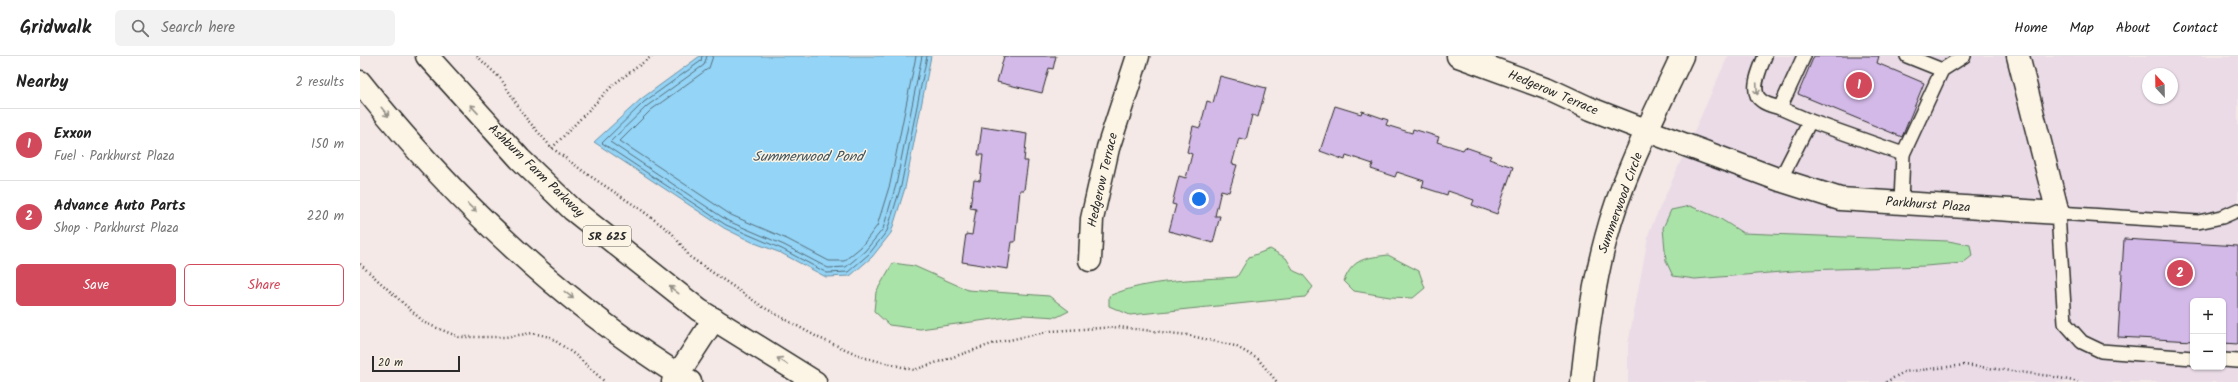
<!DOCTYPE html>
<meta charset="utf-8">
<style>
:root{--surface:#fff;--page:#f2f2f2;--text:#222;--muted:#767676;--line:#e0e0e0;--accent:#d1495b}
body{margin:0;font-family:Kalam,sans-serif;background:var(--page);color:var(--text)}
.controls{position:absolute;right:12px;bottom:12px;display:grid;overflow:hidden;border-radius:6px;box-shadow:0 1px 3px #0004}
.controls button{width:36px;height:36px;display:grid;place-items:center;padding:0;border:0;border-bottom:1px solid var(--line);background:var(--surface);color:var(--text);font:20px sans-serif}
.compass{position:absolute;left:1782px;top:12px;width:36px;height:36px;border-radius:50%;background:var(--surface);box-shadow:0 1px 3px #0004;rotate:338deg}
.scale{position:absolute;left:12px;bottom:10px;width:88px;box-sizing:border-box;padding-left:4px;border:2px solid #2b2b2b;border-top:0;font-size:11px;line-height:14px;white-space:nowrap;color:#2b2b2b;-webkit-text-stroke:3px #fcf5e5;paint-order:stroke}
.you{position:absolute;left:839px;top:143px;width:14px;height:14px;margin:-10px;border:3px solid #fff;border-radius:50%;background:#1a73e8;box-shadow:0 0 0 6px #1a73e833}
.badge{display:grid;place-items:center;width:26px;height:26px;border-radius:50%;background:var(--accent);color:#fff;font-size:13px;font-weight:700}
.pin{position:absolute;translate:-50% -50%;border:2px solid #fff;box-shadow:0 1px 4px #0006}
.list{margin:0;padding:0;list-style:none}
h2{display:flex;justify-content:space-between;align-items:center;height:52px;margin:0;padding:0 16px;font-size:17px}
h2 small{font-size:13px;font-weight:400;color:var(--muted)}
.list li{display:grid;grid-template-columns:26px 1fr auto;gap:12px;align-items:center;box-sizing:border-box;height:72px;padding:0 16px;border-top:1px solid var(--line)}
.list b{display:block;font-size:15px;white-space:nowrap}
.list p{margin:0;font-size:13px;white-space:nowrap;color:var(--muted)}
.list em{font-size:13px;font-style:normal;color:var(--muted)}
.actions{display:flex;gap:8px;padding:12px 16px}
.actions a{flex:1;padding:9px 0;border:1px solid var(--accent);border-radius:6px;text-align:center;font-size:14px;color:var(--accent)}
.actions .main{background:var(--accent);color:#fff}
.icon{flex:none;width:22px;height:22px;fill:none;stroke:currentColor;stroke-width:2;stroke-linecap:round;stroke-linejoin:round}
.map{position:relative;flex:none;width:1878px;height:326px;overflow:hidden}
header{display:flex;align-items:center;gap:24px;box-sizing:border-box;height:56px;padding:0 20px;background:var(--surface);border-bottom:1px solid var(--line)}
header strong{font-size:19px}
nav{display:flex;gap:22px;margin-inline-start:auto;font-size:14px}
.search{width:280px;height:36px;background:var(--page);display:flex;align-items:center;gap:10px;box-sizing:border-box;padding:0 14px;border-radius:6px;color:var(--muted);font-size:15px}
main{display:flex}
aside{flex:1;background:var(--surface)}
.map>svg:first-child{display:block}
.built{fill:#eadbe7;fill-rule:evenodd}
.green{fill:#aae3a8;stroke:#6a876a}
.water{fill:#94d4f6;stroke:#6a90a5}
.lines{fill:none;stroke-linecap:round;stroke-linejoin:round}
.shore{stroke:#556f7c;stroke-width:1}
.building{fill:#d3b9e8;stroke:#2b2b2b}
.service-casing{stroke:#2b2b2b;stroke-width:16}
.minor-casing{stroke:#2b2b2b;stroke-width:25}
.primary-casing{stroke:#2b2b2b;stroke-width:25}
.path{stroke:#2b2b2b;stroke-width:2.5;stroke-dasharray:1 3;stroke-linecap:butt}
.service{stroke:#fcf5e5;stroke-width:13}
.minor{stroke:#fcf5e5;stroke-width:22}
.primary{stroke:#fcf5e5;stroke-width:22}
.oneway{stroke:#949088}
.labels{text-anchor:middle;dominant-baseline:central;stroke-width:3;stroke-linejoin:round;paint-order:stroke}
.shield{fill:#fcf5e5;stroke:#6a6863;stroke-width:1}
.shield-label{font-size:12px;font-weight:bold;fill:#2b2b2b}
.street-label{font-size:13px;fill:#2b2b2b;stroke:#fcf5e5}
.water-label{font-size:14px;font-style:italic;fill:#45555e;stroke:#fcf5e5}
</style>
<header>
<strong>Gridwalk</strong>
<div class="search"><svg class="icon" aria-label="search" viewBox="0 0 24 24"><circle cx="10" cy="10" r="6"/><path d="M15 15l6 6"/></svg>Search here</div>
<nav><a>Home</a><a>Map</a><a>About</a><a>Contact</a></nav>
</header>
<main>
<aside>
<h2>Nearby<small>2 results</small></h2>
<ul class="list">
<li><span class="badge">1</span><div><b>Exxon</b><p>Fuel · Parkhurst Plaza</p></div><em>150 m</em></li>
<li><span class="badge">2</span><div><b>Advance Auto Parts</b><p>Shop · Parkhurst Plaza</p></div><em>220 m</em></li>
</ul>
<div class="actions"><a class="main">Save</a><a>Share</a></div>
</aside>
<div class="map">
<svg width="1878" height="326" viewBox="0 0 1878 326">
<rect width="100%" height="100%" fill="#f4e9e6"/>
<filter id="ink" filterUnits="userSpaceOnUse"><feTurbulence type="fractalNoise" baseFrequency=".025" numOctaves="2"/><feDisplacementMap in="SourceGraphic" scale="8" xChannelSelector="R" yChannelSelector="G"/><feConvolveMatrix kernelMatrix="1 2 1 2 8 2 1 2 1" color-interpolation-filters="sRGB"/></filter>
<g filter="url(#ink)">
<path class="built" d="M1368 0H1878V326H1268V289L1289 176ZM1788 18H1812V42H1788ZM1833 245H1863V311H1833Z"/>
<g class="green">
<path d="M1330 150 1359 162 1383 177 1588 185 1610 189 1612 200 1603 207 1565 210 1446 214 1335 223 1313 220 1306 205 1303 172 1311 154Z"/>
<path d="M910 193 926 202 934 215 943 219 953 231 945 241 770 259 749 250V240C788 223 835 224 877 221L889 201Z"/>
<path d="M1028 199 1059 215 1065 232 1053 242 1030 241 994 235 984 225C993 202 1006 202 1028 199Z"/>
<path d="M533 207 554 210 608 234 689 240 709 255 697 261 663 259 560 273 529 269 514 255 516 236Z"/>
</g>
<path class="water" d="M340 0H571L545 132 531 177 512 201 490 220 466 221 421 197 392 186 364 172 234 86 281 43Z"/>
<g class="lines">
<g class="shore">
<path d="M342 0 341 5 284 46 242 87 366 169 422 193 467 217 488 216 509 198 527 175 541 130 567 0"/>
<path d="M347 0 344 9 287 50 250 86 368 165 424 189 468 212 486 211 505 195 523 173 536 129 562 0"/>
<path d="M353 0 349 12 291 54 260 85 371 159 427 183 469 205H484L501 191 517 170 530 128 556 0"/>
</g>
</g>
<g class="building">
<path d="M644 0H696L693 13 689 12 682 37 637 26Z"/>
<path d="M1454 0H1519L1517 7 1564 27 1542 81 1438 38Z"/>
<path d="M860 20 906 32 898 61 892 59 886 84 879 82 872 108 877 109 869 136 861 134 855 160H860L853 187 809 175 816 149 812 148 819 120 826 122 832 98 827 96 833 70 840 72 847 45 853 47Z"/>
<path d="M975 50 1001 58 1002 55 1028 64 1026 69 1052 77 1053 73 1079 81 1077 86 1103 94 1105 91 1131 100 1129 103 1153 111 1137 158 1112 149 1114 144 1088 135 1087 139 1062 131 1064 125 1037 116 1035 121 1011 113 1013 108 986 99 985 104 960 95Z"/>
<path d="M622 71 667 78 664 105H668L664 134H660L655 186H652L648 213 602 206 606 178 612 179 616 153 610 152 614 124 620 125 623 99H618Z"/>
<path d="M1764 183 1878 190V288L1863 287V245H1833V285L1758 281Z"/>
</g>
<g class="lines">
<g class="service-casing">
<g id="service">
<path d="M1405 0C1401 11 1388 36 1402 45 1407 49 1414 50 1420 52"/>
<path d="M1444 0 1420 52 1450 65"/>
<path d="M1547 0 1582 14"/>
<path d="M1420 124 1450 65 1543 98"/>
<path d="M1541 147 1543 98 1582 14 1604 0"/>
<path d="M1833 302 1741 295 1722 286 1705 267 1698 157 1838 166 1862 161 1878 154"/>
<path d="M1863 304 1878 305"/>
</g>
</g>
<g class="minor-casing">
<g id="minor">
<path d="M1098 0 1186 32 1231 53 1288 75 1420 124 1480 143 1698 157 1658 0"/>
<path d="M730 204 732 163 748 92 778 0"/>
<path d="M313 326 354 263"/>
<path d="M1222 326C1227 277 1233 230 1246 182 1262 120 1295 58 1322 0"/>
</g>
</g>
<g class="primary-casing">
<g id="primary">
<path d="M67 0 160 103 213 154 339 254 455 326"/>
<path d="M0 26C92 142 203 248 330 326"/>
</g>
</g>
<g class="path">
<path d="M117 0 141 23 165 61 192 92 227 118 280 153 312 177 330 201 403 251 459 282 506 302 554 314 635 287 691 275 758 271 827 279 875 290 898 303 917 326"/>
<path d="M192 92 254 28 292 0"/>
<path d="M0 208 65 267 99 281H145L173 277 190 281 218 301 245 326"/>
<path d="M1526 326 1544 316 1605 309 1690 320 1718 326"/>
</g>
<use href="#service" class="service"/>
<use href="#minor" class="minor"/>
<use href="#primary" class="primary"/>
</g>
<defs><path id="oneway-shaft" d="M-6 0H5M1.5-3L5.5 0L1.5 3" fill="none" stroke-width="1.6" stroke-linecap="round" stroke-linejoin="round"/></defs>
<g class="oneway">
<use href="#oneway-shaft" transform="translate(1397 33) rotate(87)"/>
<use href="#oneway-shaft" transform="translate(114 53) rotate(-133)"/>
<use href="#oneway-shaft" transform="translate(25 56) rotate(51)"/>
<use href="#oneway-shaft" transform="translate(112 152) rotate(44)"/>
<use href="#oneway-shaft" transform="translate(314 234) rotate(-142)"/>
<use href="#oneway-shaft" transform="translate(209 239) rotate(38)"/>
<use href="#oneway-shaft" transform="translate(422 305) rotate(-148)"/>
</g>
</g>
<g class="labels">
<rect class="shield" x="223" y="170" width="48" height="20" rx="3"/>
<g class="shield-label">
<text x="247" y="180">SR 625</text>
</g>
<g class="street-label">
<text transform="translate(1193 37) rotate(23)">Hedgerow Terrace</text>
<text transform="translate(176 115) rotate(44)">Ashburn Farm Parkway</text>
<text transform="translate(743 124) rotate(-77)">Hedgerow Terrace</text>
<text transform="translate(1261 147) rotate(-70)">Summerwood Circle</text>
<text transform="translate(1568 149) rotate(4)">Parkhurst Plaza</text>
</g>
<g class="water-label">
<text x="448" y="101">Summerwood Pond</text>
</g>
</g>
</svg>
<div class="controls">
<button>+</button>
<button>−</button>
</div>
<svg class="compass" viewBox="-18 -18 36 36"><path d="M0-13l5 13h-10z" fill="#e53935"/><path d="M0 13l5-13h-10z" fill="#767676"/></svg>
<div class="scale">20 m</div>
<div class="you"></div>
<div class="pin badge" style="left:1499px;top:29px">1</div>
<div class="pin badge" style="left:1820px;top:217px">2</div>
</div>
</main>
